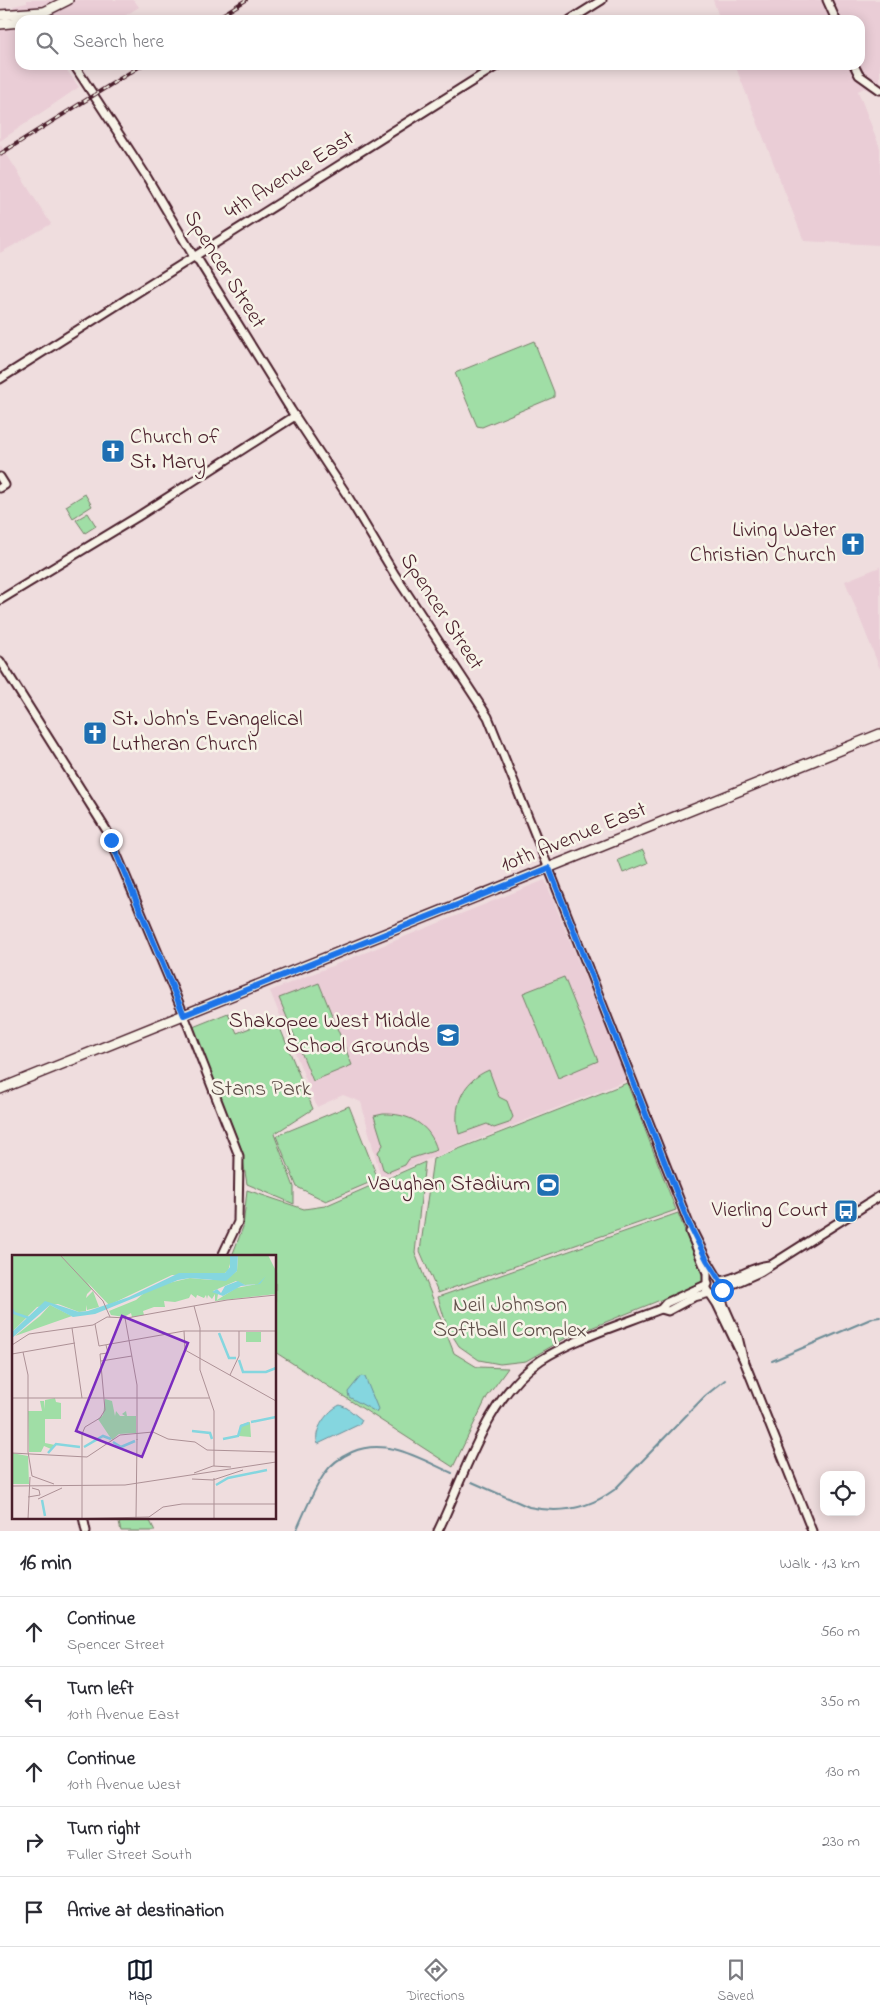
<!DOCTYPE html>
<meta charset="utf-8">
<style>
:root{--surface:#fff;--page:#f2f2f3;--text:#2b2b33;--muted:#7c7c81;--line:#e1e1e2;--accent:#111827}
body{margin:0;font-family:"Indie Flower",sans-serif;background:var(--page);color:var(--text)}
.controls{position:absolute;right:15px;bottom:15px;display:grid;overflow:hidden;border-radius:10px;box-shadow:0 2px 12px #0003}
.controls button{width:45px;height:45px;display:grid;place-items:center;padding:0;border:0;border-bottom:1px solid var(--line);background:var(--surface);color:var(--text);font:25px sans-serif}
.stop{position:absolute;width:15px;height:15px;margin:-11px;border:4px solid #1a73e8;border-radius:50%;background:#fff}
.stop.end{background:#1a73e8;border-color:#fff;box-shadow:0 1px 5px #0008}
.list{margin:0;padding:0;list-style:none}
h2{display:flex;justify-content:space-between;align-items:center;height:65px;margin:0;padding:0 20px;font-size:21px}
h2 small{font-size:16px;font-weight:400;color:var(--muted)}
.list li{display:grid;grid-template-columns:32px 1fr auto;gap:15px;align-items:center;box-sizing:border-box;height:70px;padding:0 20px;border-top:1px solid var(--line)}
.list b{display:block;font-size:19px;white-space:nowrap}
.list p{margin:0;font-size:16px;white-space:nowrap;color:var(--muted)}
.list em{font-size:16px;font-style:normal;color:var(--muted)}
.icon{flex:none;width:28px;height:28px;fill:none;stroke:currentColor;stroke-width:2;stroke-linecap:round;stroke-linejoin:round}
.map{position:relative;flex:none;width:880px;height:1531px;overflow:hidden}
.search{position:absolute;background:var(--surface);box-shadow:0 2px 12px #0003;left:15px;right:15px;top:15px;height:55px;display:flex;align-items:center;gap:12px;box-sizing:border-box;padding:0 18px;border-radius:15px;color:var(--muted);font-size:19px}
.sheet{height:415px;background:var(--surface)}
nav{display:flex;justify-content:space-around;align-items:center;box-sizing:border-box;height:70px;border-top:1px solid var(--line);background:var(--surface);font-size:14px;color:var(--muted)}
nav a{display:grid;justify-items:center;gap:2px}
nav .on{color:var(--accent)}
.map>svg:first-child{display:block}
.built{fill:#eacdd6}
.green{fill:#a0dea6;stroke:#757e68}
.water{fill:#85d6df;stroke:#6d8d97}
.lines{fill:none;stroke-linecap:round;stroke-linejoin:round}
.stream{stroke:#6d8d97;stroke-width:2}
.minor-casing{stroke:#4a1f2b;stroke-width:11}
.major-casing{stroke:#4a1f2b;stroke-width:12}
.minor{stroke:#f7f3e8;stroke-width:7}
.major{stroke:#f7f3e8;stroke-width:9}
.rail-casing{stroke:#4a1f2b;stroke-width:4}
.rail{stroke:#f7f3e8;stroke-width:2;stroke-dasharray:5.5;stroke-linecap:butt}
.route{stroke:#1a73e8;stroke-width:6}
.labels{text-anchor:middle;dominant-baseline:central;stroke-width:5;stroke-linejoin:round;paint-order:stroke}
.street-label{font-size:22px;fill:#4a1f2b;stroke:#f7f3e8}
.poi-label{font-size:22px;fill:#4a1f2b;stroke:#f7f3e8;text-anchor:end}
.park-label{font-size:22px;fill:#604f4a;stroke:#f7f3e8}
.inset-river{fill:none;stroke:#85d6df;stroke-width:2.5}
.inset-road{fill:none;stroke:#ad9196;stroke-width:1}
.view{fill:#7b2cbf;fill-opacity:0.15;stroke:#7b2cbf;stroke-width:2.5}
.inset-edge{fill:none;stroke:#4a1f2b;stroke-width:2.5}
</style>
<div class="map">
<svg width="880" height="1531" viewBox="0 0 880 1531">
<rect width="100%" height="100%" fill="#efddde"/>
<filter id="ink" filterUnits="userSpaceOnUse"><feTurbulence type="fractalNoise" baseFrequency=".02" numOctaves="2"/><feDisplacementMap in="SourceGraphic" scale="10" xChannelSelector="R" yChannelSelector="G"/><feConvolveMatrix kernelMatrix="1 2 1 2 8 2 1 2 1" color-interpolation-filters="sRGB"/></filter>
<g filter="url(#ink)">
<g class="built">
<path d="M27 0H134L139 7 118 20H20V27L13 6 27 3Z"/>
<path d="M713 0H880V94L864 88 858 91 880 148V245L804 241 735 65H860V20H720Z"/>
<path d="M20 28V65H63L79 87 0 141V30Z"/>
<path d="M0 144 51 224 0 253Z"/>
<path d="M880 567V669L845 581Z"/>
<path d="M545 880 627 1080 381 1178 361 1102 343 1095 317 1107 270 991Z"/>
</g>
<g class="green">
<path d="M534 341 554 392V397L482 427 477 426 455 373Z"/>
<path d="M85 494 92 506 73 518 66 506Z"/>
<path d="M88 513 96 526 85 533 76 520Z"/>
<path d="M643 850 648 863 623 873 618 860Z"/>
<path d="M564 977 598 1061 558 1078 523 993Z"/>
<path d="M319 983 352 1065 313 1081 279 998Z"/>
<path d="M228 1013 237 1033 276 1018 313 1109 274 1134 294 1187V1204L247 1184 241 1148 193 1027Z"/>
<path d="M489 1070 499 1097 507 1101 513 1117 509 1123 494 1128 487 1124 459 1134C452 1107 462 1081 489 1070Z"/>
<path d="M627 1083 676 1210 438 1293 420 1251 433 1159Z"/>
<path d="M349 1106 378 1179 326 1201 297 1187 276 1136Z"/>
<path d="M383 1114C408 1113 430 1124 437 1150L409 1159 405 1165 388 1172 383 1169 378 1152 383 1145 374 1116Z"/>
<path d="M425 1162 415 1253 454 1353 477 1367 508 1368 487 1397 453 1467 275 1352V1256H232L243 1227 247 1190 304 1209 325 1206Z"/>
<path d="M678 1213 705 1282 566 1338 526 1361 500 1364 479 1360 459 1346 447 1327 438 1297Z"/>
<path d="M129 1517H148L155 1531H121L119 1523Z"/>
</g>
<g class="water">
<path d="M361 1376 365 1377 378 1409 376 1412 349 1397 348 1392Z"/>
<path d="M340 1405 347 1408 362 1420 360 1424 318 1444C312 1431 328 1410 340 1405Z"/>
</g>
<g class="lines">
<g class="stream">
<path d="M772 1361 873 1318 880 1317"/>
<path d="M472 1482 529 1507C560 1514 588 1509 614 1490L705 1396 725 1380"/>
<path d="M296 1531C305 1512 313 1490 325 1473 331 1464 341 1457 352 1452 387 1437 420 1459 452 1473"/>
</g>
<g class="minor-casing">
<g id="minor">
<path d="M827 0 836 20"/>
<path d="M570 20 602 0"/>
<path d="M74 65 145 174 194 257 199 261 291 410 347 495 395 575 488 717 553 879 689 1224 707 1260 722 1285V1301L738 1337 743 1358"/>
<path d="M854 65 859 75 880 90"/>
<path d="M0 379 498 65"/>
<path d="M0 477 5 485 0 488"/>
<path d="M0 600 137 517 295 416"/>
<path d="M0 661 107 831 184 1015 239 1156 238 1222 222 1256"/>
<path d="M690 1232 707 1273V1289L717 1304 743 1358 812 1531"/>
<path d="M720 1281C738 1279 750 1267 769 1265"/>
<path d="M722 1289 760 1272 880 1196"/>
<path d="M661 1309 668 1311 694 1297 710 1293"/>
<path d="M83 1517 86 1531"/>
<path d="M438 1531C466 1473 486 1397 541 1360 575 1338 623 1324 661 1309L666 1303 708 1284"/>
</g>
</g>
<g class="major-casing">
<g id="major">
<path d="M0 15 42 12"/>
<path d="M28 20 68 0"/>
<path d="M0 24 20 22"/>
<path d="M0 1089 880 734"/>
</g>
</g>
<use href="#minor" class="minor"/>
<use href="#major" class="major"/>
<g class="rail-casing">
<g id="rail">
<path d="M214 20 246 0"/>
<path d="M0 154 142 65"/>
</g>
</g>
<use href="#rail" class="rail"/>
</g>
</g>
<g class="lines" filter="url(#ink)">
<path class="route" d="M111 840 184 1015 549 868 689 1224 707 1260 721 1282 722 1290"/>
</g>
<defs>
<g id="church-square" transform="scale(1.25)"><rect x="-9" y="-9" width="18" height="18" rx="4" fill="#1f6fb2" stroke="#f7f3e8"/><path d="M-1.2-6h2.4v3.5h3.3v2.4h-3.3V6h-2.4V-.1h-3.3v-2.4h3.3Z" fill="#fff"/></g>
<g id="school-square" transform="scale(1.25)"><rect x="-9" y="-9" width="18" height="18" rx="4" fill="#1f6fb2" stroke="#f7f3e8"/><path d="M0-5L7-2L0 1L-7-2ZM-4 1L0 2.5L4 1V4Q0 6-4 4Z" fill="#fff"/></g>
<g id="stadium-square" transform="scale(1.25)"><rect x="-9" y="-9" width="18" height="18" rx="4" fill="#1f6fb2" stroke="#f7f3e8"/><path d="M0-5a6.5 5 0 1 0 0 10a6.5 5 0 1 0 0-10ZM-3.5-1.8h7v3.6h-7Z" fill="#fff"/></g>
<g id="bus-square" transform="scale(1.25)"><rect x="-9" y="-9" width="18" height="18" rx="4" fill="#1f6fb2" stroke="#f7f3e8"/><path d="M-5-6H5V4H4V6H2V4H-2V6H-4V4H-5ZM-3.5-4V0h7V-4ZM-3.5 1.2v1.5H-2V1.2ZM2 1.2v1.5H3.5V1.2Z" fill="#fff"/></g>
</defs>
<g fill-rule="evenodd">
<use href="#church-square" x="113" y="451"/>
<use href="#church-square" x="853" y="544"/>
<use href="#church-square" x="95" y="733"/>
<use href="#school-square" x="448" y="1035"/>
<use href="#stadium-square" x="548" y="1185"/>
<use href="#bus-square" x="846" y="1211"/>
</g>
<g class="labels">
<g class="street-label">
<text transform="translate(290 176) rotate(-32)">4th Avenue East</text>
<text transform="translate(224 270) rotate(58)">Spencer Street</text>
<text transform="translate(441 612) rotate(57)">Spencer Street</text>
<text transform="translate(574 838) rotate(-22)">10th Avenue East</text>
</g>
<g class="poi-label">
<text x="130" y="438" text-anchor="start">Church of<tspan x="130" dy="25">St. Mary</tspan></text>
<text x="836" y="531">Living Water<tspan x="836" dy="25">Christian Church</tspan></text>
<text x="112" y="720" text-anchor="start">St. John's Evangelical<tspan x="112" dy="25">Lutheran Church</tspan></text>
<text x="430" y="1022">Shakopee West Middle<tspan x="430" dy="25">School Grounds</tspan></text>
<text x="530" y="1185">Vaughan Stadium</text>
<text x="828" y="1211">Vierling Court</text>
</g>
<g class="park-label">
<text x="261" y="1090">Stans Park</text>
<text x="510" y="1306">Neil Johnson<tspan x="510" dy="25">Softball Complex</tspan></text>
</g>
</g>
<g transform="translate(12 1255)">
<rect width="264" height="264" fill="#efddde"/>
<path d="M0 0H218V9L216 16 211 19 160 20 97 50 75 27 80 34 75 39 74 43 81 36 87 52 75 55 74 50V56L67 57 46 49 25 52 0 77ZM226 0H256L264 16V39L203 46V39L200 44 196 40 195 44 194 40 192 43 185 40 184 43 179 39 177 43 163 47 152 46 153 52H142L131 56 132 60 120 62 119 58 112 62 99 60 97 56 124 45 139 32 178 23 199 25 221 19 225 16ZM224 26 233 30 245 29 224 33 205 45 206 39 201 36ZM38 50 60 61 3 81 28 61ZM234 77H249V87H234ZM43 143 44 147 49 148V164H33V188L43 190 39 194 32 191 29 197H17L16 156H30L28 146H32L33 154V145ZM93 144 100 146 103 161 104 156 108 161H113L110 159 114 156 115 161H124V178L107 179 100 185 86 164 91 160ZM238 167 239 182 227 181 228 170ZM0 198 16 201 17 229H0Z" fill="#a0dea6" fill-rule="evenodd"/>
<path d="M218 0H226L225 16 214 26 178 23 166 25 83 59 61 62 38 50 0 83V77L33 46 67 57 76 56 117 42 167 18H213L218 12ZM254 21 248 29 229 31 211 41 200 37 205 34 209 38 213 31 226 26 233 30 246 29Z" fill="#85d6df"/>
<path class="inset-river" d="M0 54 2 58 17 63M207 78 217 103H224M227 105 231 117H254L264 113M239 167 264 162M180 176 198 178 200 184M211 184 226 181 229 171 237 168M101 187 109 192 123 186M72 192 91 181 99 184M36 198 44 189 68 192M204 230 216 223 255 215M30 245 33 261"/>
<path class="inset-road" d="M48 0 91 46 98 62M182 51 188 73V115L202 156V211M113 63 125 130V185M83 69 87 91 172 76H264M60 73 70 143M172 76 173 95 264 146M0 90 17 79 81 70 95 62 115 63 215 45 264 40M11 97 16 120V197M0 99 63 88M89 106 120 101M218 120 227 101V76M0 143H197M16 197 20 221M0 198 75 202 108 180 141 177 156 184 183 187 195 195 264 197M182 218 201 211 219 212M20 221 42 229M202 223V264M180 224 201 225 231 215M0 231 113 230 264 207M16 242 28 240 27 235 20 233M26 244 50 233M124 263 125 184M16 264 18 222M51 264 137 262 151 252 170 249H264M70 264V179L73 172 88 163 93 155 88 99 96 98 94 90"/>
<path class="view" d="M110 61 176 88 130 202 64 176Z"/>
<rect width="264" height="264" class="inset-edge"/>
</g>
</svg>
<div class="controls">
<button><svg class="icon" aria-label="locate" viewBox="0 0 24 24"><circle cx="12" cy="12" r="6"/><path d="M12 2v4M12 18v4M2 12h4M18 12h4"/></svg></button>
</div>
<div class="stop" style="left:722px;top:1290px"></div>
<div class="stop end" style="left:111px;top:840px"></div>
<div class="search"><svg class="icon" aria-label="search" viewBox="0 0 24 24"><circle cx="10" cy="10" r="6"/><path d="M15 15l6 6"/></svg>Search here</div>
</div>
<section class="sheet">
<h2>16 min<small>Walk · 1.3 km</small></h2>
<ul class="list">
<li><svg class="icon" aria-label="ahead" viewBox="0 0 24 24"><path d="M12 20V5M6 11l6-6 6 6"/></svg><div><b>Continue</b><p>Spencer Street</p></div><em>560 m</em></li>
<li><svg class="icon" aria-label="left" viewBox="0 0 24 24"><path d="M17 20v-9H6M10 6l-5 5 5 5"/></svg><div><b>Turn left</b><p>10th Avenue East</p></div><em>350 m</em></li>
<li><svg class="icon" aria-label="ahead" viewBox="0 0 24 24"><path d="M12 20V5M6 11l6-6 6 6"/></svg><div><b>Continue</b><p>10th Avenue West</p></div><em>130 m</em></li>
<li><svg class="icon" aria-label="right" viewBox="0 0 24 24"><path d="M7 20v-9h11M14 6l5 5-5 5"/></svg><div><b>Turn right</b><p>Fuller Street South</p></div><em>230 m</em></li>
<li><svg class="icon" aria-label="arrive" viewBox="0 0 24 24"><path d="M6 21V4h12l-3 4 3 4H6"/></svg><div><b>Arrive at destination</b></div></li>
</ul>
</section>
<nav>
<a class="on"><svg class="icon" aria-label="map" viewBox="0 0 24 24"><path d="M3 6l6-2 6 2 6-2v14l-6 2-6-2-6 2zM9 4v14M15 6v14"/></svg>Map</a>
<a><svg class="icon" aria-label="directions" viewBox="0 0 24 24"><path d="M12 3l9 9-9 9-9-9zM9 14v-3h6M13 9l2 2-2 2"/></svg>Directions</a>
<a><svg class="icon" aria-label="saved" viewBox="0 0 24 24"><path d="M7 4h10v16l-5-4-5 4z"/></svg>Saved</a>
</nav>
